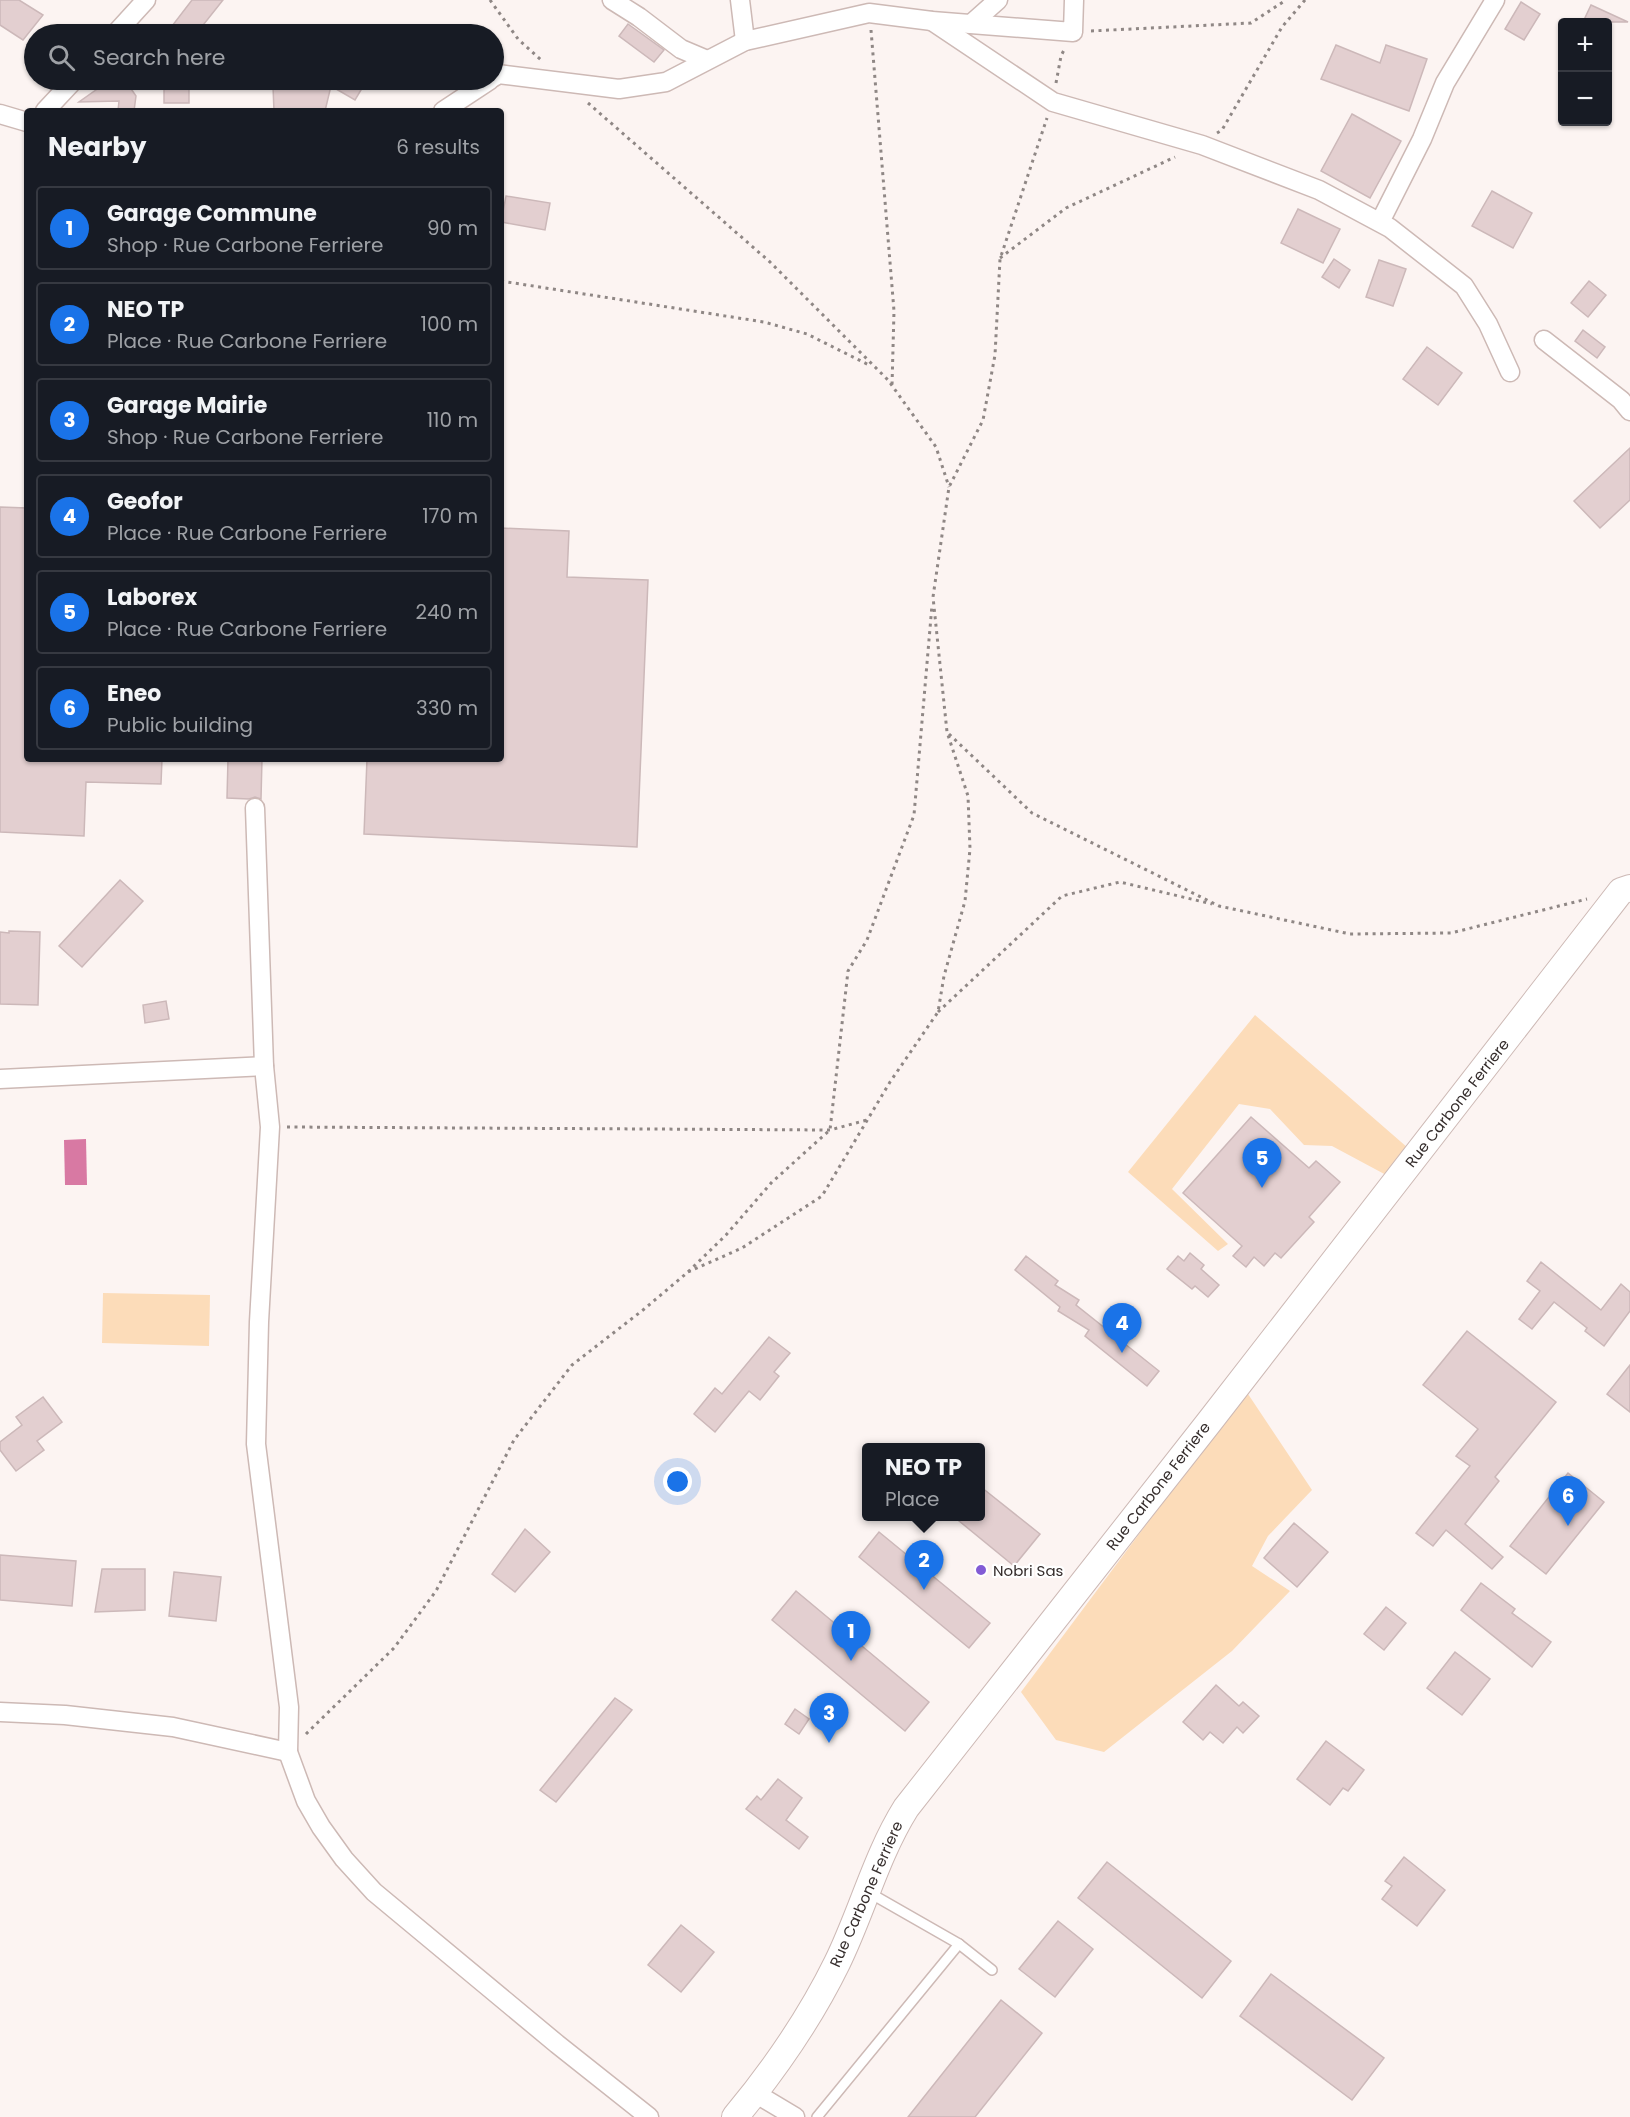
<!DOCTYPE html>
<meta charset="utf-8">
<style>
:root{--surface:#171b24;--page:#242831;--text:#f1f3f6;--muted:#9ea1a6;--line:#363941;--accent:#1a73e8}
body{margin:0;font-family:Poppins,sans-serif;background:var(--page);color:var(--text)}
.controls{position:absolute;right:18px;top:18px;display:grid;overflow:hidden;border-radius:6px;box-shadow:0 2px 4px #0004}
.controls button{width:54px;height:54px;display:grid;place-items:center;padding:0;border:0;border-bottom:2px solid var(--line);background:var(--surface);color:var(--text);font:30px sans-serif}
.you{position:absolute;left:678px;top:1482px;width:21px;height:21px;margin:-15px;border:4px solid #fff;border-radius:50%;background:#1a73e8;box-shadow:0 0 0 9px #1a73e833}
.badge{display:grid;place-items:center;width:39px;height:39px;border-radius:50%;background:var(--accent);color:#fff;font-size:20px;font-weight:700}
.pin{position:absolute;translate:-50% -50px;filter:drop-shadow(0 2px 3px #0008)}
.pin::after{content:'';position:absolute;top:32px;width:21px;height:18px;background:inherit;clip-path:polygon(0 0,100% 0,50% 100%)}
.popup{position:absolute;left:862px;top:1443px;width:123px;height:78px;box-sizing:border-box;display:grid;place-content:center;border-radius:6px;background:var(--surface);filter:drop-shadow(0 2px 4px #0005);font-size:20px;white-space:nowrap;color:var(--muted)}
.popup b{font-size:22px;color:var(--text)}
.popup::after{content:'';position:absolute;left:50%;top:100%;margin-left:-12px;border:12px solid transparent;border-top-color:var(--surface)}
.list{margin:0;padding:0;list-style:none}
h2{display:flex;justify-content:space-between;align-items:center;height:78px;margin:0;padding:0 24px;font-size:26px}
h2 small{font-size:20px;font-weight:400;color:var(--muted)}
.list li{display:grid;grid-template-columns:39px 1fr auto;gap:18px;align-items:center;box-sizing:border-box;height:84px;margin:0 12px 12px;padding:0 12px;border:2px solid var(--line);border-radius:6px}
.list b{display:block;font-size:22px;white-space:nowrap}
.list p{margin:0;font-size:20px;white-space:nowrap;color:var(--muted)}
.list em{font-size:20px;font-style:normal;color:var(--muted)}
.icon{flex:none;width:33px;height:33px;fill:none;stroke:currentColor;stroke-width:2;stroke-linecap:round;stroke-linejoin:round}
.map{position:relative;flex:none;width:1630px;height:2117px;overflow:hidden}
.search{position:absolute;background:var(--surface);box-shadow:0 2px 4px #0004;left:24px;top:24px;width:480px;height:66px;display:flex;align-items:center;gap:15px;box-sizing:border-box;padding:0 21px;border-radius:33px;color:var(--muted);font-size:22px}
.panel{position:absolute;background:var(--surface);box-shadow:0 2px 4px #0004;left:24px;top:108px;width:480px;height:654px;border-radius:6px}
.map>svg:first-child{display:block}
.green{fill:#fcdcb9}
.water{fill:#d879a3}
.building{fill:#e3cfd0;stroke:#ccb8b9;stroke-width:1.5}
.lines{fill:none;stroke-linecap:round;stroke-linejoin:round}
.lane-casing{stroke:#cdb9b5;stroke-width:12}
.street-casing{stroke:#cdb9b5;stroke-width:21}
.secondary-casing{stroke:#cdb9b5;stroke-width:28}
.path{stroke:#8f8785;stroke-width:3;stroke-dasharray:3 4.5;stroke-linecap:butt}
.lane{stroke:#fff;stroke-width:9}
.street{stroke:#fff;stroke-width:18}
.secondary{stroke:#fff;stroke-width:26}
.poi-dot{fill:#825bd5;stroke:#fff;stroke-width:2}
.labels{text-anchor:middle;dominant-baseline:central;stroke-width:4.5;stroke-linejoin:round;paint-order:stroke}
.street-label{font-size:15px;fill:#352d2c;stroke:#fff}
.poi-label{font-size:15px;fill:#352d2c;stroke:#fff;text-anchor:start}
</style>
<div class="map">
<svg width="1630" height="2117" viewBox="0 0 1630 2117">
<rect width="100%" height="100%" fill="#fcf4f2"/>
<g class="green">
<path d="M1255 1015 1408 1148 1388 1176 1332 1146 1304 1145 1270 1109 1239 1104 1172 1189 1228 1244 1218 1251 1128 1172Z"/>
<path d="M103 1293 210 1295 209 1346 102 1343Z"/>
<path d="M1246 1391 1312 1490 1268 1536 1252 1566 1290 1591 1232 1651 1104 1752 1056 1740 1021 1692Z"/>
</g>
<path class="water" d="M86 1139 87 1185H65L64 1140Z"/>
<g class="building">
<path d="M0 0H19L43 15 23 40 0 25Z"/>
<path d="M192 0H223L196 34H183L172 26Z"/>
<path d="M1521 2 1540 14 1524 40 1505 29Z"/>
<path d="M1591 5 1628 22H1583Z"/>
<path d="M628 24 664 50 654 62 619 36Z"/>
<path d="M1336 45 1380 63 1386 45 1427 59 1409 111 1321 79Z"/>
<path d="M110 80H125L136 96 134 111H118L119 101 79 102Z"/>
<path d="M284 80H367L355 100 331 86 325 111H274L273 87 284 86Z"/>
<path d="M189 88V103H164V89Z"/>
<path d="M1352 114 1401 141 1370 198 1321 171Z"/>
<path d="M1492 191 1532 213 1513 248 1472 226Z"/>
<path d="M506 196 550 203 545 230 501 222Z"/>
<path d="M1298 209 1340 229 1323 263 1281 243Z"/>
<path d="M1334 259 1350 270 1339 288 1322 277Z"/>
<path d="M1379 260 1406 269 1393 306 1366 297Z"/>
<path d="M1589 281 1606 295 1588 317 1571 303Z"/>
<path d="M1583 330 1605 347 1597 358 1575 341Z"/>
<path d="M1427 347 1462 373 1438 405 1403 379Z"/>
<path d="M1630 448V500L1600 528 1574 501Z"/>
<path d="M0 507 27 508V759H162L161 784 86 782 84 836 0 832Z"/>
<path d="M501 528 569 531 567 577 648 580 637 847 364 834 367 759H501Z"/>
<path d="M228 759H262L261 799 255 797 249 799 227 798Z"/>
<path d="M120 880 143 901 82 967 59 946Z"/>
<path d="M9 931 40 932 38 1005 0 1004V932L9 933Z"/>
<path d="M166 1001 169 1019 145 1023 143 1005Z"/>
<path d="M1251 1117 1309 1168 1316 1161 1340 1182 1309 1217 1314 1222 1281 1258 1275 1253 1264 1266 1254 1257 1246 1267 1233 1256 1242 1246 1183 1193Z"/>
<path d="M1190 1253 1204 1265 1201 1269 1219 1285 1208 1297 1195 1286 1192 1289 1167 1269 1178 1256 1184 1261Z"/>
<path d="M1026 1256 1058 1281 1055 1285 1079 1300 1076 1305 1159 1371 1147 1386 1085 1336 1089 1330 1058 1311 1060 1307 1015 1270Z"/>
<path d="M1541 1262 1601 1310 1621 1284 1630 1292V1311L1604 1346 1585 1331 1587 1328 1554 1302 1532 1329 1519 1319 1540 1291 1527 1281Z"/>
<path d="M1467 1331 1556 1402 1495 1477 1499 1481 1465 1524 1503 1557 1492 1569 1446 1530 1433 1546 1416 1533 1470 1466 1456 1456 1478 1429 1423 1385Z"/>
<path d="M769 1337 790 1353 774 1372 779 1376 760 1400 749 1391 715 1432 694 1414 715 1388 722 1394Z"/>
<path d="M1630 1365V1412L1607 1394Z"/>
<path d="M43 1397 62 1422 37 1441 44 1450 16 1471 0 1450V1442L22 1425 16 1417Z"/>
<path d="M1568 1473 1604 1502 1546 1574 1510 1546Z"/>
<path d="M981 1487 1040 1534 1014 1566 953 1516H981Z"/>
<path d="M1294 1523 1328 1552 1297 1587 1264 1558Z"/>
<path d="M525 1529 550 1552 515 1592 492 1574Z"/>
<path d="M879 1532 990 1623 969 1648 859 1557Z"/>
<path d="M0 1555 76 1561 72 1606 0 1600Z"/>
<path d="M102 1569H145V1610L95 1612Z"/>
<path d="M174 1572 221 1577 216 1621 169 1616Z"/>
<path d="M1481 1583 1515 1609 1512 1613 1551 1642 1532 1667 1461 1610Z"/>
<path d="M796 1591 929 1702 905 1731 772 1620Z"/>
<path d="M1386 1607 1406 1623 1384 1650 1364 1634Z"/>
<path d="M1455 1652 1490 1679 1462 1715 1427 1688Z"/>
<path d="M1216 1685 1239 1706 1243 1702 1259 1716 1243 1733 1237 1727 1223 1743 1210 1732 1203 1740 1183 1722Z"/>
<path d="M615 1698 632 1710 556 1802 540 1790Z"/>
<path d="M795 1709 809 1719 799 1734 785 1724Z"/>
<path d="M1326 1741 1364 1770 1348 1791 1343 1788 1330 1805 1297 1779Z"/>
<path d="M778 1779 802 1798 786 1820 808 1837 799 1849 746 1809 757 1796 761 1800Z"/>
<path d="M1404 1857 1445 1890 1417 1926 1382 1899 1392 1886 1385 1881Z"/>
<path d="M1107 1862 1231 1961 1202 1998 1078 1898Z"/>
<path d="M1058 1921 1093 1949 1055 1997 1019 1969Z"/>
<path d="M681 1925 714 1952 681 1992 648 1965Z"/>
<path d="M1271 1974 1384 2058 1352 2100 1240 2016Z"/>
<path d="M1001 2000 1042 2033 975 2117H908Z"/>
</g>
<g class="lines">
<g class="lane-casing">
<g id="lane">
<path d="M868 1892 959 1944 992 1970"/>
<path d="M817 2117 959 1944"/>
</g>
</g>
<g class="street-casing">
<g id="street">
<path d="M612 0 639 17 681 49 707 60"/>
<path d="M740 0 745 41"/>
<path d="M932 21 1053 102 1202 145 1319 190 1390 228 1464 286 1488 324 1510 372"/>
<path d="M971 24 998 0"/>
<path d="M115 34 146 0"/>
<path d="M494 77 498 74 619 89 666 82 745 41 869 13 932 21 1073 32 1074 0"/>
<path d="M45 111 74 80"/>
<path d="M443 111 490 80"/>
<path d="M0 114 27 122"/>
<path d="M1380 222 1422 139 1445 83 1495 0"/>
<path d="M1544 340 1621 400 1630 411"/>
<path d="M255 808 264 1066 270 1127 259 1322 256 1444 289 1707 288 1752 306 1801 321 1827 344 1859 374 1892 557 2044 649 2117"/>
<path d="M0 1079 264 1066"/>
<path d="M0 1712 65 1715 173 1727 288 1752"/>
<path d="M755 2093 795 2117"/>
</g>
</g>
<g class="secondary-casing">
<path id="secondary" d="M735 2117C774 2070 810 2018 837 1963 862 1912 876 1856 906 1808L1210 1421 1621 891 1630 888"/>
</g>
<g class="path">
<path d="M490 0 518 39 541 60"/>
<path d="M871 30 894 311 892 386"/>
<path d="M1091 31 1251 23 1286 0"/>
<path d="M1056 83 1061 56 1065 48"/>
<path d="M588 103 770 262 888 380 936 447 949 487"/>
<path d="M1217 133 1222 130 1282 27 1305 0"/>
<path d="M1000 258 1066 208 1175 157"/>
<path d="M501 281 764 322 807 334 871 366"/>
<path d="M949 734 1032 813 1219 906 1350 934 1451 933 1587 899"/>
<path d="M938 1012 1062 896 1120 882 1212 904"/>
<path d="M287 1127 830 1130 867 1120"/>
<path d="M688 1272 742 1248 822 1196 890 1082 938 1012 944 976 965 901 970 849 968 796 947 732 933 597 949 487 983 420 995 355 1000 259 1047 118"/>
<path d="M306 1734 394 1648 436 1591 514 1440 572 1365 643 1310 688 1272 726 1235 772 1182 830 1130 848 971 867 940 914 815 932 605"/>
</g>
<use href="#lane" class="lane"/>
<use href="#street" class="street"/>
<use href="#secondary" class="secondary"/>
</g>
<circle class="poi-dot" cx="981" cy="1570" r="6"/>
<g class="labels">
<g class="street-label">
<text transform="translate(1457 1103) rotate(-52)">Rue Carbone Ferriere</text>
<text transform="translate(1158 1486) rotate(-52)">Rue Carbone Ferriere</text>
<text transform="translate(866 1894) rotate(-66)">Rue Carbone Ferriere</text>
</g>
<g class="poi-label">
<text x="993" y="1570">Nobri Sas</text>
</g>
</g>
</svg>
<div class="controls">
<button>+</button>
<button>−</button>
</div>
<div class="you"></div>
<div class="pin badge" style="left:851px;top:1661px">1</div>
<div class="pin badge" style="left:924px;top:1590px">2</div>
<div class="popup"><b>NEO TP</b>Place</div>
<div class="pin badge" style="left:829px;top:1743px">3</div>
<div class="pin badge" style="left:1122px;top:1353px">4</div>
<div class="pin badge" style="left:1262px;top:1188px">5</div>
<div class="pin badge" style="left:1568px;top:1526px">6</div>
<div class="search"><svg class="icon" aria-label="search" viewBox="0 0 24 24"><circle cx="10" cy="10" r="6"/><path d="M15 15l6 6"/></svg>Search here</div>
<section class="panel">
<h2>Nearby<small>6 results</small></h2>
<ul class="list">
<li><span class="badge">1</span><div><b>Garage Commune</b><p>Shop · Rue Carbone Ferriere</p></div><em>90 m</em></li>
<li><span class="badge">2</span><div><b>NEO TP</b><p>Place · Rue Carbone Ferriere</p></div><em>100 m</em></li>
<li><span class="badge">3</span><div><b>Garage Mairie</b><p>Shop · Rue Carbone Ferriere</p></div><em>110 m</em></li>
<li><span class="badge">4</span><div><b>Geofor</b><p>Place · Rue Carbone Ferriere</p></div><em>170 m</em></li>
<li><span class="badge">5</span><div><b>Laborex</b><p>Place · Rue Carbone Ferriere</p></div><em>240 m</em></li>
<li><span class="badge">6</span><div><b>Eneo</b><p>Public building</p></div><em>330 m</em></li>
</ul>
</section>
</div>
